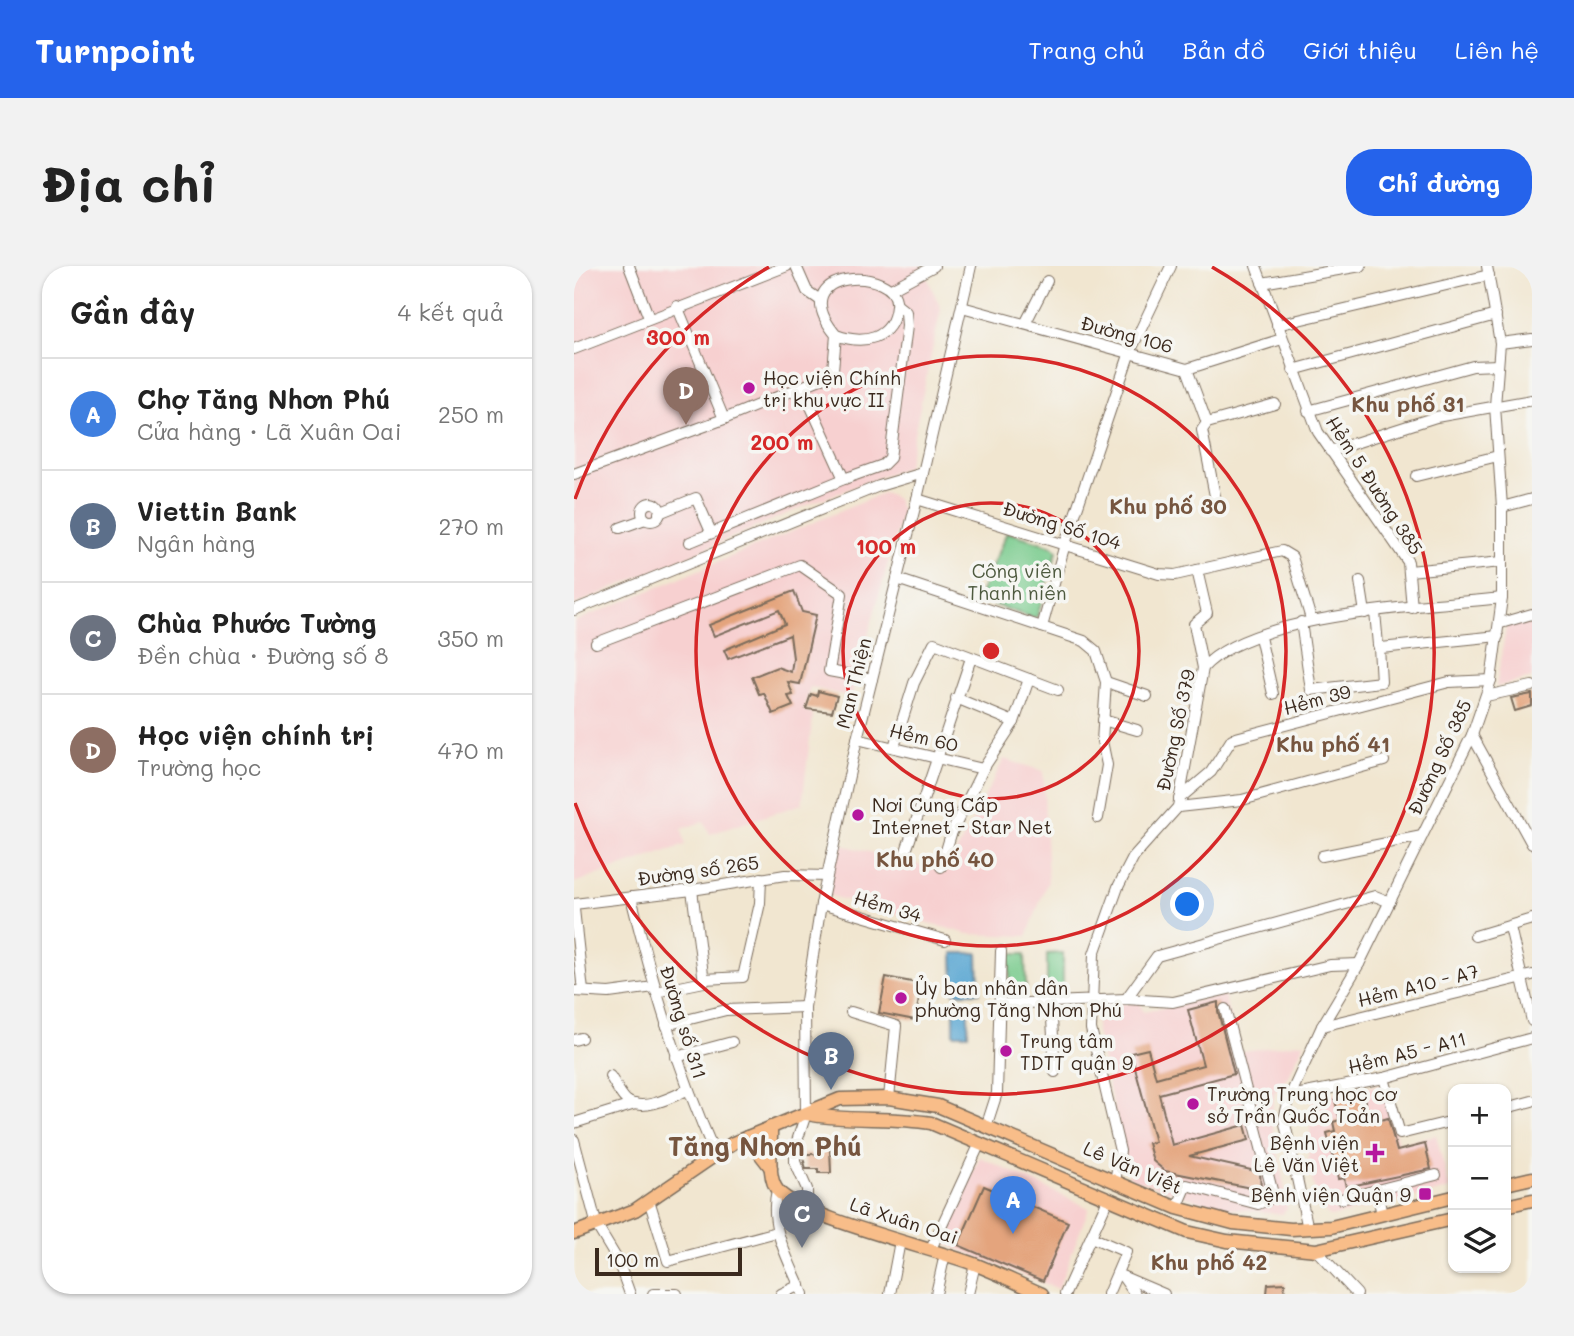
<!DOCTYPE html>
<html lang="vi">
<meta charset="utf-8">
<style>
:root{--surface:#fff;--page:#f2f2f2;--text:#222;--muted:#767676;--line:#e0e0e0;--accent:#2563eb}
body{margin:0;font-family:Mali,sans-serif;background:var(--page);color:var(--text)}
.controls{position:absolute;right:21px;bottom:21px;display:grid;overflow:hidden;border-radius:14px;box-shadow:0 2px 5px #0004}
.controls button{width:63px;height:63px;display:grid;place-items:center;padding:0;border:0;border-bottom:2px solid var(--line);background:var(--surface);color:var(--text);font:35px sans-serif}
.scale{position:absolute;left:21px;bottom:18px;width:147px;box-sizing:border-box;padding-left:7px;border:4px solid #3b2a1e;border-top:0;font-size:19px;line-height:24px;white-space:nowrap;color:#3b2a1e;-webkit-text-stroke:5px #f6f6f2;paint-order:stroke}
.you{position:absolute;left:614px;top:639px;width:24px;height:24px;margin:-18px;border:5px solid #fff;border-radius:50%;background:#1a73e8;box-shadow:0 0 0 10px #1a73e833}
.badge{display:grid;place-items:center;width:46px;height:46px;border-radius:50%;background:var(--accent);color:#fff;font-size:23px;font-weight:700}
.pin{position:absolute;translate:-50% -58px;filter:drop-shadow(0 2px 4px #0008)}
.pin::after{content:'';position:absolute;top:37px;width:24px;height:21px;background:inherit;clip-path:polygon(0 0,100% 0,50% 100%)}
.list{margin:0;padding:0;list-style:none}
h2{display:flex;justify-content:space-between;align-items:center;height:91px;margin:0;padding:0 28px;font-size:30px}
h2 small{font-size:23px;font-weight:400;color:var(--muted)}
.list li{display:grid;grid-template-columns:46px 1fr auto;gap:21px;align-items:center;box-sizing:border-box;height:112px;padding:0 28px;border-top:2px solid var(--line)}
.list b{display:block;font-size:26px;white-space:nowrap}
.list p{margin:0;font-size:23px;white-space:nowrap;color:var(--muted)}
.list em{font-size:23px;font-style:normal;color:var(--muted)}
.icon{flex:none;width:38px;height:38px;fill:none;stroke:currentColor;stroke-width:2;stroke-linecap:round;stroke-linejoin:round}
.map{position:relative;flex:none;width:958px;height:1028px;overflow:hidden;border-radius:28px}
header{display:flex;align-items:center;gap:42px;box-sizing:border-box;height:98px;padding:0 35px;background:var(--accent);color:#fff}
header strong{font-size:33px}
nav{display:flex;gap:38px;margin-inline-start:auto;font-size:24px}
.intro{display:flex;align-items:center;justify-content:space-between;box-sizing:border-box;height:168px;padding:0 42px}
h1{margin:0;font-size:49px}
.button{padding:18px 32px;border-radius:28px;background:var(--accent);color:#fff;font-size:24px;font-weight:700}
main{display:flex;gap:42px;padding:0 42px}
aside{flex:1;background:var(--surface);border-radius:28px;box-shadow:0 2px 5px #0004}
.map>svg:first-child{display:block}
.built{fill:#f7d0d0}
.green{fill:#79cb8d;stroke:#5a7a56;stroke-width:2}
.water{fill:#59a6d2;stroke:#4a6878;stroke-width:2}
.building{fill:#e4a47d}
.lines{fill:none;stroke-linecap:round;stroke-linejoin:round}
.minor-casing{stroke:#7b6c5c;stroke-width:12}
.major-casing{stroke:#7b6c5c;stroke-width:15}
.minor{stroke:#fff;stroke-width:10}
.major{stroke:#f8bd89;stroke-width:12}
.ring{fill:none;stroke:#d62828;stroke-width:3.5}
.poi-dot{fill:#b5179e;stroke:#f6f6f2;stroke-width:2.5}
.labels{text-anchor:middle;dominant-baseline:central;stroke-width:7;stroke-linejoin:round;paint-order:stroke}
.street-label{font-size:19px;fill:#3b2a1e;stroke:#f6f6f2}
.poi-label{font-size:19px;fill:#3b2a1e;stroke:#f6f6f2;text-anchor:start}
.park-label{font-size:19px;fill:#4e5a3f;stroke:#f6f6f2}
.neighbourhood-label{font-size:21px;font-weight:bold;fill:#76553f;stroke:#f6f6f2}
.district-label{font-size:26px;font-weight:bold;fill:#76553f;stroke:#f6f6f2}
.centre{fill:#d62828;stroke:#f6f6f2;stroke-width:3.5}
.ring-label{font-size:21px;text-anchor:middle;font-weight:bold;fill:#d62828;stroke:#f6f6f2;stroke-width:7;stroke-linejoin:round;paint-order:stroke}
</style>
<header>
<strong>Turnpoint</strong>
<nav><a>Trang chủ</a><a>Bản đồ</a><a>Giới thiệu</a><a>Liên hệ</a></nav>
</header>
<div class="intro"><h1>Địa chỉ</h1><a class="button">Chỉ đường</a></div>
<main>
<aside>
<h2>Gần đây<small>4 kết quả</small></h2>
<ul class="list">
<li><span class="badge" style="background:#3f7fe0">A</span><div><b>Chợ Tăng Nhơn Phú</b><p>Cửa hàng · Lã Xuân Oai</p></div><em>250 m</em></li>
<li><span class="badge" style="background:#5c6f8a">B</span><div><b>Viettin Bank</b><p>Ngân hàng</p></div><em>270 m</em></li>
<li><span class="badge" style="background:#6b7280">C</span><div><b>Chùa Phước Tường</b><p>Đền chùa · Đường số 8</p></div><em>350 m</em></li>
<li><span class="badge" style="background:#8d6e63">D</span><div><b>Học viện chính trị</b><p>Trường học</p></div><em>470 m</em></li>
</ul>
</aside>
<div class="map">
<svg width="958" height="1028" viewBox="0 0 958 1028">
<rect width="100%" height="100%" fill="#f6f6f2"/>
<filter id="ink" filterUnits="userSpaceOnUse"><feTurbulence type="fractalNoise" baseFrequency=".0143" numOctaves="2"/><feDisplacementMap in="SourceGraphic" scale="14" xChannelSelector="R" yChannelSelector="G"/><feConvolveMatrix kernelMatrix="1 2 1 2 8 2 1 2 1" color-interpolation-filters="sRGB"/></filter>
<filter id="wash" filterUnits="userSpaceOnUse"><feTurbulence type="fractalNoise" baseFrequency=".00686" numOctaves="4" result="noise"/><feDisplacementMap in="SourceGraphic" scale="28" xChannelSelector="R" yChannelSelector="G"/><feGaussianBlur stdDeviation="1.57" result="paint"/><feColorMatrix in="noise" values="0 0 0 0 0 0 0 0 0 0 0 0 0 0 0 0 0 1.4 0 .05"/><feComposite in="paint" operator="in"/></filter>
<g filter="url(#wash)">
<rect width="100%" height="100%" fill="#f1e6d0"/>
<g class="built">
<path d="M0 0H348L367 43 333 201 238 237 0 339Z"/>
<path d="M310 227 322 232 328 246 277 431 236 421 230 444 239 448 228 538 136 568 130 555 108 563 111 579 0 617V356Z"/>
<path d="M958 349V412L922 421 933 356Z"/>
<path d="M430 493 469 505 474 615 453 670 394 668 250 628 261 577 372 606Z"/>
<path d="M650 729 664 786 731 776 710 818 701 826 697 850 711 925 713 943 708 948 645 941 556 912 522 765 523 740 565 736 569 746Z"/>
<path d="M810 818 824 878 862 869 876 923 756 951 744 938 734 896 738 832Z"/>
<path d="M406 891 515 942 484 1023 367 976Z"/>
</g>
<g class="green">
<path d="M433 266 479 280 483 285 463 351 459 352 406 334 405 330Z"/>
<path d="M489 687V721H473V688Z"/>
<path d="M435 688H451L452 721H436Z"/>
</g>
<g class="water">
<path d="M379 687H404L405 727H380Z"/>
<rect x="380" y="743" width="14" height="25"/>
</g>
<g id="blocks">
<g class="building">
<path d="M220 325 228 346 242 349 226 418 214 416 219 429 214 430 219 440 199 448 190 427 185 428 178 411 203 401 217 406 219 392 216 369 154 393 150 384 211 358 205 344 140 370 135 359Z"/>
<path d="M244 425 263 430 258 446 232 443 237 428 243 430Z"/>
<path d="M958 428V440L941 445 937 432Z"/>
<path d="M312 711 348 718 341 754 305 747Z"/>
<path d="M644 736V745L660 808 585 828 598 879 671 859 675 874 615 890 686 906 687 924 591 905 579 895 574 877 581 876 557 787 574 783 582 812 629 799 614 744Z"/>
<path d="M789 828 794 848 805 845 807 854 814 852 823 885 851 878 857 903 772 921 770 912 764 913 753 867 761 865 759 856 766 854 761 834Z"/>
<path d="M243 882H256L257 907H244V903H232L228 888H243Z"/>
<path d="M410 920 494 956 469 1015 384 979Z"/>
<path d="M711 1017 710 1028H693L694 1018Z"/>
</g>
</g>
</g>
<g filter="url(#ink)">
<use href="#blocks" fill-opacity="0" stroke="#7b6c5c" stroke-width="2"/>
<g class="lines">
<g class="minor-casing">
<g id="minor">
<path d="M55 0 75 52"/>
<path d="M222 0 233 25 246 34"/>
<path d="M682 0 744 166 834 296 838 342"/>
<path d="M688 17 787 0"/>
<path d="M319 22 360 0"/>
<path d="M103 40 150 153"/>
<path d="M388 41 613 103 708 73"/>
<path d="M451 58 473 15"/>
<path d="M703 59 915 9"/>
<path d="M926 77 958 73"/>
<path d="M0 83 213 0"/>
<path d="M613 103 633 157"/>
<path d="M719 104 922 49"/>
<path d="M228 121 270 213 309 199 316 192 333 60 332 46 323 39"/>
<path d="M734 145 899 100 924 99"/>
<path d="M756 185 862 151 958 134"/>
<path d="M0 208 150 153 249 112 259 104 262 69C205 0 328 0 322 40 319 74 289 79 262 69"/>
<path d="M842 210 924 190"/>
<path d="M343 233 585 308 601 309 708 285 718 291 737 353"/>
<path d="M642 235 628 164 633 157 701 138"/>
<circle cx="77" cy="246" r="9"/>
<path d="M928 241 958 233"/>
<path d="M85 247 122 232 137 266"/>
<path d="M46 262 71 253"/>
<path d="M116 276 270 213"/>
<path d="M623 304 633 347 620 358 629 402"/>
<path d="M835 305 928 296"/>
<path d="M323 313 510 375 522 385 532 416 528 475 533 499 524 552"/>
<path d="M786 315 791 347"/>
<path d="M0 344 305 220 349 207"/>
<path d="M801 346 804 379 807 382 924 370"/>
<path d="M727 356 737 424 807 416 805 381"/>
<path d="M927 357 958 348"/>
<path d="M468 361 491 278 556 86 597 0"/>
<path d="M686 371 699 428"/>
<path d="M22 377 226 299 268 328 255 405 298 413"/>
<path d="M532 416 573 430"/>
<path d="M912 430 958 420"/>
<path d="M382 432 440 456"/>
<path d="M529 454 563 464"/>
<path d="M898 469 958 578"/>
<path d="M283 473 409 503"/>
<path d="M320 481 340 417 360 377 484 424"/>
<path d="M605 533 637 506 658 473 875 416 917 414"/>
<path d="M604 541 668 534 810 495"/>
<path d="M748 590 848 570"/>
<path d="M330 591 397 392"/>
<path d="M367 601 377 568 409 503 440 456 455 413"/>
<path d="M57 631C79 719 104 804 141 888"/>
<path d="M0 638 118 624 211 609 253 610"/>
<path d="M247 638 371 674"/>
<path d="M0 643 9 725"/>
<path d="M936 661 958 755"/>
<path d="M901 670 958 653"/>
<path d="M130 713 169 711 186 637 187 612"/>
<path d="M0 725 35 727 80 721"/>
<path d="M82 726 130 716 118 624"/>
<path d="M552 733 583 690 801 630 816 636"/>
<path d="M477 735 481 806"/>
<path d="M425 738 552 733 599 736 756 699 785 698"/>
<path d="M277 746 322 760 315 832"/>
<path d="M92 759 152 744 231 741"/>
<path d="M748 760 958 709"/>
<path d="M0 774 7 772"/>
<path d="M102 791 158 776"/>
<path d="M36 810C41 817 46 829 52 834 68 847 98 831 113 824"/>
<path d="M810 812 826 868 879 855"/>
<path d="M716 830 810 812 958 772"/>
<path d="M932 842 958 835"/>
<path d="M0 857 61 838"/>
<path d="M413 858 423 827 427 685"/>
<path d="M0 874 23 960 44 995 56 1028"/>
<path d="M541 916 546 885 517 763 520 688 544 621 560 590 604 541 629 402C678 347 854 340 928 332"/>
<path d="M203 924C194 961 215 994 229 1028"/>
<path d="M803 925 808 949"/>
<path d="M767 933 862 909"/>
<path d="M75 934 94 995 203 966"/>
<path d="M233 942V923L221 896V881L232 848 231 741 247 638 283 473 343 233 397 0"/>
<path d="M603 942 613 919 684 938 694 934 698 924 651 743"/>
<path d="M734 963 710 853 716 830 748 760 785 698 898 469 917 414 928 332V241L921 140 926 77 913 0"/>
<path d="M517 971 552 986 534 1028"/>
<path d="M357 983 406 877"/>
<path d="M742 984 783 1028"/>
<path d="M543 1008 590 1028"/>
<path d="M549 1011 561 1028"/>
<path d="M79 1028H103"/>
<path d="M207 1028 226 1019"/>
<path d="M316 1028 326 975"/>
<path d="M362 1028 371 988"/>
<path d="M394 1028 401 998"/>
<path d="M491 1028 534 933"/>
</g>
</g>
<g class="major-casing">
<g id="major">
<path d="M233 848C274 856 316 850 357 857L613 966 653 975 742 984 879 953"/>
<path d="M197 861C198 879 192 911 204 925 226 951 361 983 400 998 423 1007 445 1018 468 1028"/>
<path d="M173 871 197 902"/>
<path d="M932 918 958 912"/>
<path d="M932 940 958 934"/>
<path d="M0 967 61 944 159 877 266 833 315 832 364 840 603 942 659 957 717 963 757 961 879 931"/>
</g>
</g>
<use href="#minor" class="minor"/>
<use href="#major" class="major"/>
</g>
</g>
<g class="ring">
<circle cx="417" cy="385" r="148"/>
<circle cx="417" cy="385" r="295"/>
<path d="M1 233A443 443 0 0 1 195 1M638 1A443 443 0 1 1 1 537"/>
</g>
<g class="poi-dot">
<circle cx="175" cy="122" r="7"/>
<circle cx="284" cy="549" r="7"/>
<circle cx="327" cy="732" r="7"/>
<circle cx="432" cy="785" r="7"/>
<circle cx="619" cy="838" r="7"/>
<path d="M797.5 876.5h7v7h7v7h-7v7h-7v-7h-7v-7h7z"/>
<rect x="844" y="921" width="14" height="14" rx="3.5"/>
</g>
<g class="labels">
<g class="street-label">
<text transform="translate(553 68) rotate(15)">Đường 106</text>
<text transform="translate(801 219) rotate(57)">Hẻm 5 Đường 385</text>
<text transform="translate(488 259) rotate(17)">Đường Số 104</text>
<text transform="translate(279 417) rotate(-76)">Man Thiện</text>
<text transform="translate(743 433) rotate(-15)">Hẻm 39</text>
<text transform="translate(601 464) rotate(-78)">Đường Số 379</text>
<text transform="translate(350 471) rotate(13)">Hẻm 60</text>
<text transform="translate(865 491) rotate(-65)">Đường Số 385</text>
<text transform="translate(124 604) rotate(-8)">Đường số 265</text>
<text transform="translate(314 640) rotate(16)">Hẻm 34</text>
<text transform="translate(844 719) rotate(-14)">Hẻm A10 - A7</text>
<text transform="translate(110 756) rotate(73)">Đường số 311</text>
<text transform="translate(833 786) rotate(-14)">Hẻm A5 - A11</text>
<text transform="translate(559 901) rotate(23)">Lê Văn Việt</text>
<text transform="translate(330 954) rotate(18)">Lã Xuân Oai</text>
</g>
<g class="poi-label">
<text x="189" y="111">Học viện Chính<tspan x="189" dy="22">trị khu vực II</tspan></text>
<text x="298" y="538">Nơi Cung Cấp<tspan x="298" dy="22">Internet - Star Net</tspan></text>
<text x="341" y="721">Ủy ban nhân dân<tspan x="341" dy="22">phường Tăng Nhơn Phú</tspan></text>
<text x="446" y="774">Trung tâm<tspan x="446" dy="22">TDTT quận 9</tspan></text>
<text x="633" y="827">Trường Trung học cơ<tspan x="633" dy="22">sở Trần Quốc Toản</tspan></text>
<text x="785" y="876" text-anchor="end">Bệnh viện<tspan x="785" dy="22">Lê Văn Việt</tspan></text>
<text x="837" y="928" text-anchor="end">Bệnh viện Quận 9</text>
</g>
<g class="park-label">
<text x="443" y="304">Công viên<tspan x="443" dy="22">Thanh niên</tspan></text>
</g>
<g class="neighbourhood-label">
<text x="834" y="137">Khu phố 31</text>
<text x="594" y="239">Khu phố 30</text>
<text x="759" y="477">Khu phố 41</text>
<text x="361" y="592">Khu phố 40</text>
<text x="635" y="995">Khu phố 42</text>
</g>
<g class="district-label">
<text x="191" y="880">Tăng Nhơn Phú</text>
</g>
</g>
<circle cx="417" cy="385" r="10" class="centre"/>
<g class="ring-label">
<text x="104" y="79">300 m</text>
<text x="208" y="184">200 m</text>
<text x="312" y="288">100 m</text>
</g>
</svg>
<div class="controls">
<button>+</button>
<button>−</button>
<button><svg class="icon" aria-label="layers" viewBox="0 0 24 24"><path d="M12 4l9 5-9 5-9-5zM3 14l9 5 9-5"/></svg></button>
</div>
<div class="scale">100 m</div>
<div class="you"></div>
<div class="pin badge" style="left:439px;top:968px;background:#3f7fe0">A</div>
<div class="pin badge" style="left:257px;top:824px;background:#5c6f8a">B</div>
<div class="pin badge" style="left:228px;top:982px;background:#6b7280">C</div>
<div class="pin badge" style="left:112px;top:159px;background:#8d6e63">D</div>
</div>
</main>
